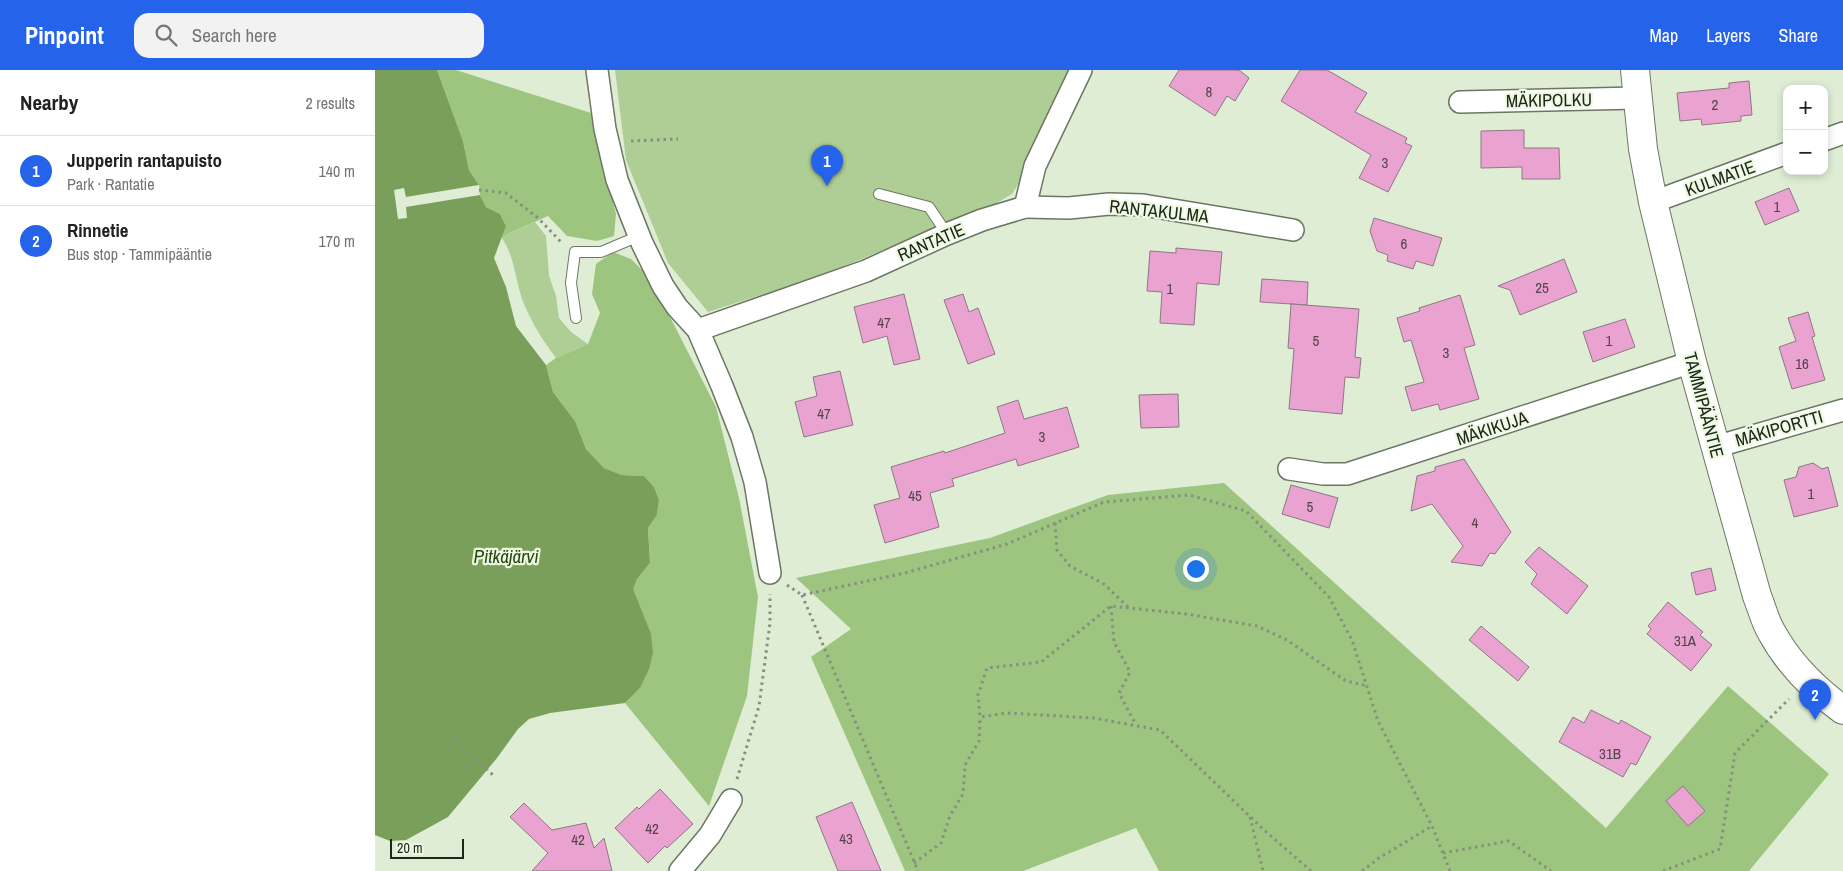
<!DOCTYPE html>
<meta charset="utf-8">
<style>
:root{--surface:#fff;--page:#f2f2f2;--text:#202124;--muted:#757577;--line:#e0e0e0;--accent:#2563eb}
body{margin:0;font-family:"Archivo Narrow",sans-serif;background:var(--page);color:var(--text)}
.controls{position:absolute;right:15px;top:15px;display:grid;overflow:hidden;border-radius:10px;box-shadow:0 2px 8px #0003}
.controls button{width:45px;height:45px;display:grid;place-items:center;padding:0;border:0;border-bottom:1px solid var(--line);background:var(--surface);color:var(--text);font:25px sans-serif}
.scale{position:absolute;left:15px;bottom:12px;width:74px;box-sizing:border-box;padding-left:5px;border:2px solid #21261d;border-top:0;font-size:14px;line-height:18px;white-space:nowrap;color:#21261d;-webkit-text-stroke:4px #ecfae1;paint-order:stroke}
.you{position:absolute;left:820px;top:498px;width:18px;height:18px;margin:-12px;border:4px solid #fff;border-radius:50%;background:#1a73e8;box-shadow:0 0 0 8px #1a73e833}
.badge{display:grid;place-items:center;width:32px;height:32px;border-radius:50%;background:var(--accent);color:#fff;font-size:16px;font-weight:700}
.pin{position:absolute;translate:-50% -41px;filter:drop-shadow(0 1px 2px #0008)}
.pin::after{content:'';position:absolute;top:26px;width:18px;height:15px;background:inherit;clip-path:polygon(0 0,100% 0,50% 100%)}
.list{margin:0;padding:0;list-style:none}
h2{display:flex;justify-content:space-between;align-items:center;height:65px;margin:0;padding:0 20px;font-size:21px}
h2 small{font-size:16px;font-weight:400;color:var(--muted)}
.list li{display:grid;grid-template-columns:32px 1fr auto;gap:15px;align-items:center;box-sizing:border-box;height:70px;padding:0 20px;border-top:1px solid var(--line)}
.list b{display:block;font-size:19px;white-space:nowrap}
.list p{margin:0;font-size:16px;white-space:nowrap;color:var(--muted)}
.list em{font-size:16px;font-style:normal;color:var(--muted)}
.icon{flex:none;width:28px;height:28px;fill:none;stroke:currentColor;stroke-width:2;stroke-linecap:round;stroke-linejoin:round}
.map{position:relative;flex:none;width:1468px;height:801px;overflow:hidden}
header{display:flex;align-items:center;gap:30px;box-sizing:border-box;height:70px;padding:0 25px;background:var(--accent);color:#fff}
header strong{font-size:24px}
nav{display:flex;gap:28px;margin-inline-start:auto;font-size:18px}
.search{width:350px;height:45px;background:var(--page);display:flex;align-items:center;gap:12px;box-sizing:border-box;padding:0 18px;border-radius:15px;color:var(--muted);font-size:19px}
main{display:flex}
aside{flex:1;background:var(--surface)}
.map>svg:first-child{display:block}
.green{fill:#aece95}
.forest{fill:#9ec57f}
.water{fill:#7a9f5b}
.pier{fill:#deedd4}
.building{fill:#eaa2d1;stroke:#8e7785}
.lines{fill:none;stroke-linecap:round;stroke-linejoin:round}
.lane-casing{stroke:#6b7762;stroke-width:12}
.street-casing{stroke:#6b7762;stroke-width:24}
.secondary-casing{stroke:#6b7762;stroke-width:30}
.path{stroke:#85907e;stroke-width:3;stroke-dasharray:2.5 4;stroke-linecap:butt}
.lane{stroke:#fff;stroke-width:10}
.street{stroke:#fff;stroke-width:21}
.secondary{stroke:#fff;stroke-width:28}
.labels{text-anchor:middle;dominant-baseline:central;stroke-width:4.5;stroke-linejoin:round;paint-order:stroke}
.number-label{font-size:15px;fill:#53454a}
.street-label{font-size:18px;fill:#21261d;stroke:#ecfae1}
.water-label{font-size:19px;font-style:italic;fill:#2b4413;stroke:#ecfae1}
</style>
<header>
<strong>Pinpoint</strong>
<div class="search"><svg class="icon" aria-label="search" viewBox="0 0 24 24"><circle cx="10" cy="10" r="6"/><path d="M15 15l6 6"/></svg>Search here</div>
<nav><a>Map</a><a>Layers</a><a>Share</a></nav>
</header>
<main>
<aside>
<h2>Nearby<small>2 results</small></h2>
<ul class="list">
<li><span class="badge">1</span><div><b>Jupperin rantapuisto</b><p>Park · Rantatie</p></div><em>140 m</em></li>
<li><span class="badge">2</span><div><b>Rinnetie</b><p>Bus stop · Tammipääntie</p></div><em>170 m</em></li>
</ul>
</aside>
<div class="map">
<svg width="1468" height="801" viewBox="0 0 1468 801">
<rect width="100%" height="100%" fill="#deedd4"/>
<g class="green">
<path d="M240 0H694L647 108 637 124 620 134 450 204 333 242 293 193 251 90Z"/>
<path d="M160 152 171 166 174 206 181 226 184 248 196 262 213 274 181 288C168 271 157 253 149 234 140 212 140 185 126 167Z"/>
</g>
<g class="forest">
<path d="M62 0H81L216 43 241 144 239 166 222 171 192 166 173 146 126 167 131 156 125 144 111 137 105 125 104 115 94 100 88 71Z"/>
<path d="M238 182 256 189 271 204 292 241 341 337 364 428 383 527 372 626 334 736 250 633 265 618 264 537 257 519 262 509 275 493 273 458 282 445 284 430 279 417 269 406 247 405 229 398 211 379 200 351 178 322 171 295 181 288 213 274 225 243 217 224 221 194Z"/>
<path d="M849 413 1231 758 1353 616 1454 704 1374 801H784L761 758 648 801H530L436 587 476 559 421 508 615 468 733 425Z"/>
</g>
<path class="water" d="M0 0H62L88 71 94 100 104 115 105 125 111 137 125 144 131 156 119 188 131 217 141 256 171 295 178 322 200 351 211 379 229 398 247 405 269 406 279 417 284 430 282 445 273 458 275 493 262 509 258 519 276 564 278 583 274 599 265 618 250 633 175 643 154 649 143 659 122 688 73 747 31 770 15 771 0 765Z"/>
<path class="pier" d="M104 115 105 125 31 137 32 148 23 149 19 120 29 118 31 127Z"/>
<g class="building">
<path d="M804 0H864L874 8 860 31 852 26 840 46 794 16Z"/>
<path d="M925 0H952L992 23 980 42 1032 68 1030 73 1037 76 1013 122 984 108 996 85 906 31Z"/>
<path d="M1374 11 1377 45 1366 46V51L1327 55 1326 49 1305 51 1302 23 1354 18V13Z"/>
<path d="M1149 60V78H1184L1185 109H1147V97L1106 98V61Z"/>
<path d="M1414 118 1424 141 1390 155 1380 132Z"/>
<path d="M999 148 1067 168 1058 196 1041 191 1038 199 1012 191 1013 185 1002 181 995 161Z"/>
<path d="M801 178 847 182 844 215 822 213 819 255 785 253 787 222 772 221 775 181 801 183Z"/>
<path d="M1189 189 1202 222 1145 245 1135 220 1123 216Z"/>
<path d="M887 209 933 212 932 235 885 232Z"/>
<path d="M529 224 545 289 519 295 512 266 488 273 479 237Z"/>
<path d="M588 224 594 242 603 238 620 284 593 294 569 230Z"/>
<path d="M1085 225 1100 275 1089 278 1104 329 1065 340 1063 334 1037 341 1030 317 1049 312 1036 270 1029 272 1022 248 1045 241 1044 238Z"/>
<path d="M916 234 984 239 980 287 986 288 984 308 970 307 967 344 914 339 919 279 913 278Z"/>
<path d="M1433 242 1440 266 1437 267 1450 310 1417 319 1404 277 1421 271 1413 248Z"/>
<path d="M1250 249 1260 277 1218 292 1208 262Z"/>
<path d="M465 301 478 355 429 367 420 332 442 326 438 307Z"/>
<path d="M803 324 804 357 766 358 764 325Z"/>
<path d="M643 330 649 349 692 337 704 377 643 396 641 389 577 409 579 416 555 423 564 457 510 473 499 435 525 428 516 397 569 381 570 383 630 363 622 337Z"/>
<path d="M1089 389 1136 462 1120 484 1115 483 1107 496 1076 492 1088 476 1057 434 1036 441 1042 406 1060 401V397Z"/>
<path d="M1438 393 1447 399 1453 397 1463 436 1419 447 1409 410 1421 407 1424 397Z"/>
<path d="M916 415 963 428 954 458 907 444Z"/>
<path d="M1164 477 1213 516 1192 544 1156 514 1162 504 1150 492Z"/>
<path d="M1336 498 1341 520 1321 525 1316 503Z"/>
<path d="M1293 532 1328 562 1325 565 1337 575 1316 601 1272 564 1276 559 1273 556Z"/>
<path d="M1106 556 1154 597 1143 611 1094 570Z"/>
<path d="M1216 640 1244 654 1246 650 1276 667 1261 695 1256 693 1248 707 1184 672 1198 647 1209 653Z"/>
<path d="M1308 716 1330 741 1313 756 1291 731Z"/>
<path d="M285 719 318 754 292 778 290 776 273 793 240 758 262 737 264 739Z"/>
<path d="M477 732 506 801H463L441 747Z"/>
<path d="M149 733 177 760 211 753 219 778 229 768 237 801H157L173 783 135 747Z"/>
</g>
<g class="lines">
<g class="lane-casing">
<g id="lane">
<path d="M504 124 554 137 572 164"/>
<path d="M201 248 196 213 200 182H226L264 166"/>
</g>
</g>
<g class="street-casing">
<g id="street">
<path d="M222 0 230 59 242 110 267 173 288 216 302 237 323 260 347 316 367 367 380 412 395 503"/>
<path d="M1085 32 1262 28"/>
<path d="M1449 70 1468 63"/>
<path d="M1278 132 1412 83"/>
<path d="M650 137 694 138 734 134 768 135 918 160"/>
<path d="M323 260 491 201 572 164 607 150 650 137 660 96 706 0"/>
<path d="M1340 377 1468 340"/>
<path d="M914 399 948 404H972L1317 292"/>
<path d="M305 801 335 765 356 730"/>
</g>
</g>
<g class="secondary-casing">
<path id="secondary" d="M1260 0 1268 79 1278 132 1317 292 1382 526C1387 538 1390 552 1397 563 1414 594 1439 619 1468 640"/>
</g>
<g class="path">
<path d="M256 71 303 69"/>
<path d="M104 120 131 123 163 148 187 173"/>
<path d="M680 453 682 480 695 496 729 514 753 537"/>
<path d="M412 515 427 525 530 503 632 474 729 432 814 425 871 441 954 527 977 570 1003 651 1057 756 1075 801"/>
<path d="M427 525 543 801"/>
<path d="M736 536 739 572 755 602 744 623 761 655"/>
<path d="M73 663 119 706"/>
<path d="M362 709 384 636 395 553V524"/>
<path d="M875 747 888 801"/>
<path d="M1068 783 1134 771 1176 801"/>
<path d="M539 793 566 773 575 746 588 724 590 695 604 671 605 647"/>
<path d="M936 801 889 760 785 660 718 648 632 643 605 647 603 625 612 598 666 592 736 536 811 544 882 556 912 570 971 611 993 616"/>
<path d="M987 801 1004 788 1057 756"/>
<path d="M1288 801 1345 779 1360 683 1414 629"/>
</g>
<use href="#lane" class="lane"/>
<use href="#street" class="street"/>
<use href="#secondary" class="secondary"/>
</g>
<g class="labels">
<g class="number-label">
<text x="834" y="21">8</text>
<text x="1340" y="34">2</text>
<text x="1010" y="92">3</text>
<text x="1402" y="136">1</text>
<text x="1029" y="173">6</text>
<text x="1167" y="217">25</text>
<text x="795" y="218">1</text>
<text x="509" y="252">47</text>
<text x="941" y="270">5</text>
<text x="1234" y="270">1</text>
<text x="1071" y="282">3</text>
<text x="1427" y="293">16</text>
<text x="449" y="343">47</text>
<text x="667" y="366">3</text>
<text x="1436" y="423">1</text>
<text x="540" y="425">45</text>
<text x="935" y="436">5</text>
<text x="1100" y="452">4</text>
<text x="1310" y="570">31A</text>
<text x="1235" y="683">31B</text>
<text x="277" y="758">42</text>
<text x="471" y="768">43</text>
<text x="203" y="769">42</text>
</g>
<g class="street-label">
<text transform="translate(1174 30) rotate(-1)">MÄKIPOLKU</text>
<text transform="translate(1345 108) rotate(-20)">KULMATIE</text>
<text transform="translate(784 141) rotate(6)">RANTAKULMA</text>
<text transform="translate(556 172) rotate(-23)">RANTATIE</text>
<text transform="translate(1329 335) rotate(75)">TAMMIPÄÄNTIE</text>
<text transform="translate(1117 358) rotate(-18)">MÄKIKUJA</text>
<text transform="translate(1404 358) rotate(-16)">MÄKIPORTTI</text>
</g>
<g class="water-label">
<text x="131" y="486">Pitkäjärvi</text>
</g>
</g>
</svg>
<div class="controls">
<button>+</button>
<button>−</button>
</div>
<div class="scale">20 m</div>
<div class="you"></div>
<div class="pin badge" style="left:452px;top:116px">1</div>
<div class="pin badge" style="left:1440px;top:650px">2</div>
</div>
</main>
